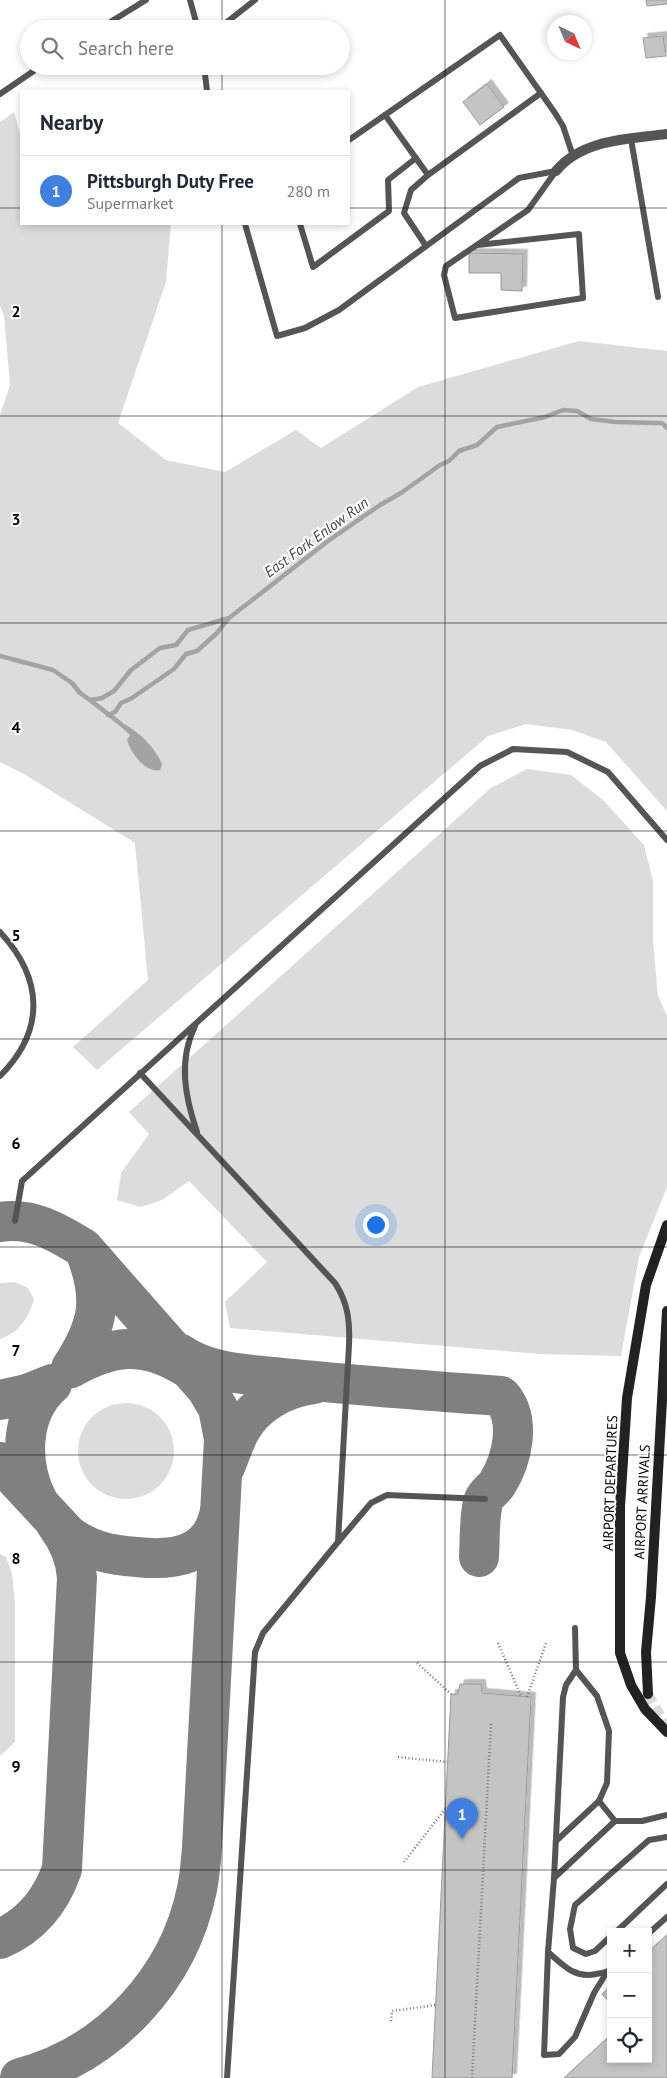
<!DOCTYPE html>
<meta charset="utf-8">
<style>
:root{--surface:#fff;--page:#f2f2f3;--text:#1f2937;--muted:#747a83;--line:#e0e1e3;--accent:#000}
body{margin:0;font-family:"PT Sans",sans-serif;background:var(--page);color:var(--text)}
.controls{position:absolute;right:15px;bottom:15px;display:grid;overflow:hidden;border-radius:0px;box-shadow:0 2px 8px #0003}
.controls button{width:45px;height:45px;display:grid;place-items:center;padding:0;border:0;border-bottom:1px solid var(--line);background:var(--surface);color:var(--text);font:25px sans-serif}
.compass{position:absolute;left:547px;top:15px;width:45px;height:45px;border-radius:50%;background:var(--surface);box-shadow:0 2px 8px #0003;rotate:136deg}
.you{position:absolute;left:375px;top:1224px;width:18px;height:18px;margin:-12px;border:4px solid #fff;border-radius:50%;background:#1a73e8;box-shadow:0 0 0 8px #1a73e833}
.badge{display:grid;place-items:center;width:32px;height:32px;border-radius:50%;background:var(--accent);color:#fff;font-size:16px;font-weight:700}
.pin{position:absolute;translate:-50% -41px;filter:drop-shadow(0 1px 2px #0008)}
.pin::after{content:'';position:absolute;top:26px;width:18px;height:15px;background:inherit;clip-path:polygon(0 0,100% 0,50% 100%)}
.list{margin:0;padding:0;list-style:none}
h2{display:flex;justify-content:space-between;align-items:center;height:65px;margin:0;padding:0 20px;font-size:21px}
h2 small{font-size:16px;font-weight:400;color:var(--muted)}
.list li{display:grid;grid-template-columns:32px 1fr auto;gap:15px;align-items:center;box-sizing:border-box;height:70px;padding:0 20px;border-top:1px solid var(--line)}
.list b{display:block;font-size:19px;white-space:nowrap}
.list p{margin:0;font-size:16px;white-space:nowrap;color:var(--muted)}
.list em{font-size:16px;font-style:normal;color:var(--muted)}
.icon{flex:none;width:28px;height:28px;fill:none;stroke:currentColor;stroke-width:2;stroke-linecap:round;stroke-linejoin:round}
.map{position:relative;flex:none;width:667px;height:2078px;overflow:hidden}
.search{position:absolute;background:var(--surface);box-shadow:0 2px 8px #0003;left:20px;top:20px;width:330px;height:55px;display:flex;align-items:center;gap:12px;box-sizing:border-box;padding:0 18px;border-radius:28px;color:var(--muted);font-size:19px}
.panel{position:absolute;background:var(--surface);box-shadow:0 2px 8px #0003;left:20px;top:90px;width:330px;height:135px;border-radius:0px}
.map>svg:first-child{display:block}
.green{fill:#dcdcdc}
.water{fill:#a3a3a3}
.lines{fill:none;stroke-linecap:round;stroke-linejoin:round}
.stream{stroke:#a3a3a3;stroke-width:4.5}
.taxiway{stroke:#808080;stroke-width:40}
.building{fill:#c4c4c4;stroke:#999;filter:url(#shadow)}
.secondary-tunnel{stroke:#d9d9d9;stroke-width:10;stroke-dasharray:10 5;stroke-linecap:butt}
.path{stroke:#777;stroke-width:2.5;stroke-dasharray:1 2.5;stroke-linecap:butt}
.lane{stroke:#555;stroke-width:6}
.street{stroke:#555;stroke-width:10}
.secondary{stroke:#222;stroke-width:10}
.grid{fill:none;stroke:#000;stroke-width:1;stroke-opacity:0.55}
.labels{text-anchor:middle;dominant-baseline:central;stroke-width:4;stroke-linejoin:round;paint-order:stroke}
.street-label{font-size:14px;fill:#000;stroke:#fff}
.water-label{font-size:15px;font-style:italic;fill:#444;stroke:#fff}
.grid-label{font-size:16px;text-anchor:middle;font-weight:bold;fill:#000;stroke:#fff;stroke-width:4;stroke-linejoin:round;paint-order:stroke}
</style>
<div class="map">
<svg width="667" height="2078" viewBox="0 0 667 2078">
<defs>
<filter id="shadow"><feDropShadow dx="4.5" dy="-4.5" stdDeviation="0" flood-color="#0004"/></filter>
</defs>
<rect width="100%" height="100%" fill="#fff"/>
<g class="green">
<path d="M14 112 21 137V224H171L166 282 118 423 166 460 225 472 296 430 321 448 418 387 579 341 667 351V811L606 742 572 730 526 724 488 736 97 1070 73 1047 148 980 135 843 24 774 0 762V415L10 385 4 316 0 306V122Z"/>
<path d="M527 769 571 775 603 800 644 845 653 881V942L658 996 667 1016V1187L639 1257 621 1356 540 1354 230 1328 225 1302 267 1262 189 1181 162 1200 141 1207 117 1200 121 1173 149 1134 129 1112 491 788Z"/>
<path d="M15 1282 28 1288 34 1299C29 1317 19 1333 0 1339V1283Z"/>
<circle cx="126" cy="1451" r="48"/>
<path d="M0 1554 6 1557 12 1573 15 1603V1742L0 1756Z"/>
</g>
<path class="water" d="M121 724H124C140 733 154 746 162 764L160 770C145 773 131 753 127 740L130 735 120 726Z"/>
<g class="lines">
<g class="stream">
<path d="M0 656 53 670 72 683 80 693 90 700 102 698 114 691 131 670 160 648 176 645 188 630 229 618 328 541 380 505 401 493 440 465 449 461 459 451 477 445 497 427 545 417 563 410 577 411 591 419 616 422 657 423H662L667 428"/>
<path d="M90 700 121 724"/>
<path d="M108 715 115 712 121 703 132 698 174 669 186 654 197 651 217 633 228 619"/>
</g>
<g class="taxiway">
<path d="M0 1222C32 1217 57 1232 83 1248L206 1388 218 1408 224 1439 202 1847C201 1861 200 1875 197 1889 179 1979 109 2055 20 2078"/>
<path d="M85 1251C104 1299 99 1325 71 1368 112 1345 143 1341 184 1366"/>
<path d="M179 1353C212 1376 255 1374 293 1379 362 1386 431 1391 501 1396 522 1420 512 1460 497 1484 492 1491 485 1494 483 1502 479 1519 480 1540 479 1557"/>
<path d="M0 1400 27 1394 52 1384C19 1413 19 1465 38 1501"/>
<path d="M0 1462 68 1535C90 1551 110 1555 137 1557 173 1561 210 1556 219 1515"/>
<path d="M225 1467C230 1455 234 1442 240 1431 254 1404 284 1388 314 1384"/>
<path d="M0 1939C32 1925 51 1901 62 1869L77 1578C76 1558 68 1540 56 1524"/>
</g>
</g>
<g class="building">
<path d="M646 0H667V4L647 6Z"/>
<path d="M663 36 666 56 646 58 643 38Z"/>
<path d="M487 84 504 107 480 125 463 102Z"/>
<path d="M469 253 523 254 522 291 501 290V273H469Z"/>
<path d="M460 1684H481L482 1693 531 1697 512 2078H432L451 1694H458Z"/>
<path d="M667 1935V2078H564L611 2035V2059H648V1952Z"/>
<path d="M611 1986V2004L602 1994Z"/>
</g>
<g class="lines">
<path class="secondary-tunnel" d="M648 1694 666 1726"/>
<g class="path">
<path d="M498 1643 521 1696"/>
<path d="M417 1663 451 1694"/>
<path d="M527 1697 546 1643"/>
<path d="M398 1757 447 1762"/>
<path d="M404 1862 445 1809"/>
<path d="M391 2021 392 2011 436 2005"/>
<path d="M472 2078 491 1724"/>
</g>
<g class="lane">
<path d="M190 0 198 29"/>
<path d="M99 29 146 0"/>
<path d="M218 29 255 0"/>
<path d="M204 66 207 91"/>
<path d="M0 94 41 66"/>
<path d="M385 115 428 175 541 93"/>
<path d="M631 139 658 297"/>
<path d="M349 140 500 35 555 113 563 126 573 156"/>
<path d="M245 224 277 336 305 328 339 310 519 178 556 171"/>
<path d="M300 224 313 267 389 211 388 180 416 158"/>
<path d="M477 245 579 234 583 298 455 318 444 275 446 266 528 210 556 171"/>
<path d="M426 246 404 213 411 190 428 175"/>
<path d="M0 932C43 978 46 1030 0 1076"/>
<path d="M195 1026C178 1061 185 1097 197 1132"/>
<path d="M140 1073 335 1283C348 1303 350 1321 349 1345L338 1542 371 1503 387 1495 485 1499"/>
<path d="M15 1221 22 1181 480 766 513 749 567 752 608 772 667 840"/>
<path d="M576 1670 597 1696 609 1731 607 1783 599 1801 615 1821"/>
<path d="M556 1841 599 1801"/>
<path d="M554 1878 563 1697 566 1685 576 1670 575 1628"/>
<path d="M616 1932 667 1884"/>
<path d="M648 1934 667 1917"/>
<path d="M611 1936 595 1951 586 1954 573 1948 570 1929 575 1905 649 1840 667 1837"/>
<path d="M548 1952 544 2055 559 2054 575 2037 594 1993 607 1972"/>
<path d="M611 1969C606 1973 602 1973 596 1974 575 1979 563 1965 548 1952L554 1878 615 1821H642L667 1815"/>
<path d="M227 2078 255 1652 263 1633 338 1542"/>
</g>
<path class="street" d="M556 171C582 139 629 139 667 134"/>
<g class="secondary">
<path d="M667 1225 646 1285 627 1398 620 1507V1653L631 1685 645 1709 667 1732"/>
<path d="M648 1694 646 1652 651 1597 667 1311"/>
</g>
</g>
<path class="grid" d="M222 0V29M445 0V2078M222 66V91M0 208H21M349 208H667M222 224V2078M0 416H667M0 623H667M0 831H667M0 1039H667M0 1247H667M0 1455H667M0 1662H667M0 1870H667"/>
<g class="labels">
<g class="street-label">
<text transform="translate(610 1483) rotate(-88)">AIRPORT DEPARTURES</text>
<text transform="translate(642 1502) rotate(-87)">AIRPORT ARRIVALS</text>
</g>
<g class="water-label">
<text transform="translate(316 537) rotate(-36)">East Fork Enlow Run</text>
</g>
</g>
<g class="grid-label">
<text x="16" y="317">2</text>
<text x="16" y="525">3</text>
<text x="16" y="733">4</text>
<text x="16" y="941">5</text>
<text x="16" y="1149">6</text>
<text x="16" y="1356">7</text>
<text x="16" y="1564">8</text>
<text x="16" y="1772">9</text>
</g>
</svg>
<div class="controls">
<button>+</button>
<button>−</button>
<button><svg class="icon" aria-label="locate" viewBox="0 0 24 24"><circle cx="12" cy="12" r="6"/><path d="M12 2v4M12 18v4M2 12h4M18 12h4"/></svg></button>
</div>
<svg class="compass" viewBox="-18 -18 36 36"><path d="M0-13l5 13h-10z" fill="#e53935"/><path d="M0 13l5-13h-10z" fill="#747a83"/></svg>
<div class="you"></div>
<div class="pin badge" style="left:462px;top:1839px;background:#3f7fe0">1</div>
<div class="search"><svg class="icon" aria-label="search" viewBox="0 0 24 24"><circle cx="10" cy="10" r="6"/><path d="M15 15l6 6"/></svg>Search here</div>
<section class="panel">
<h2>Nearby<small></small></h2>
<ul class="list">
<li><span class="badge" style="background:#3f7fe0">1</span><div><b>Pittsburgh Duty Free</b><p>Supermarket</p></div><em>280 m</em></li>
</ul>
</section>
</div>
